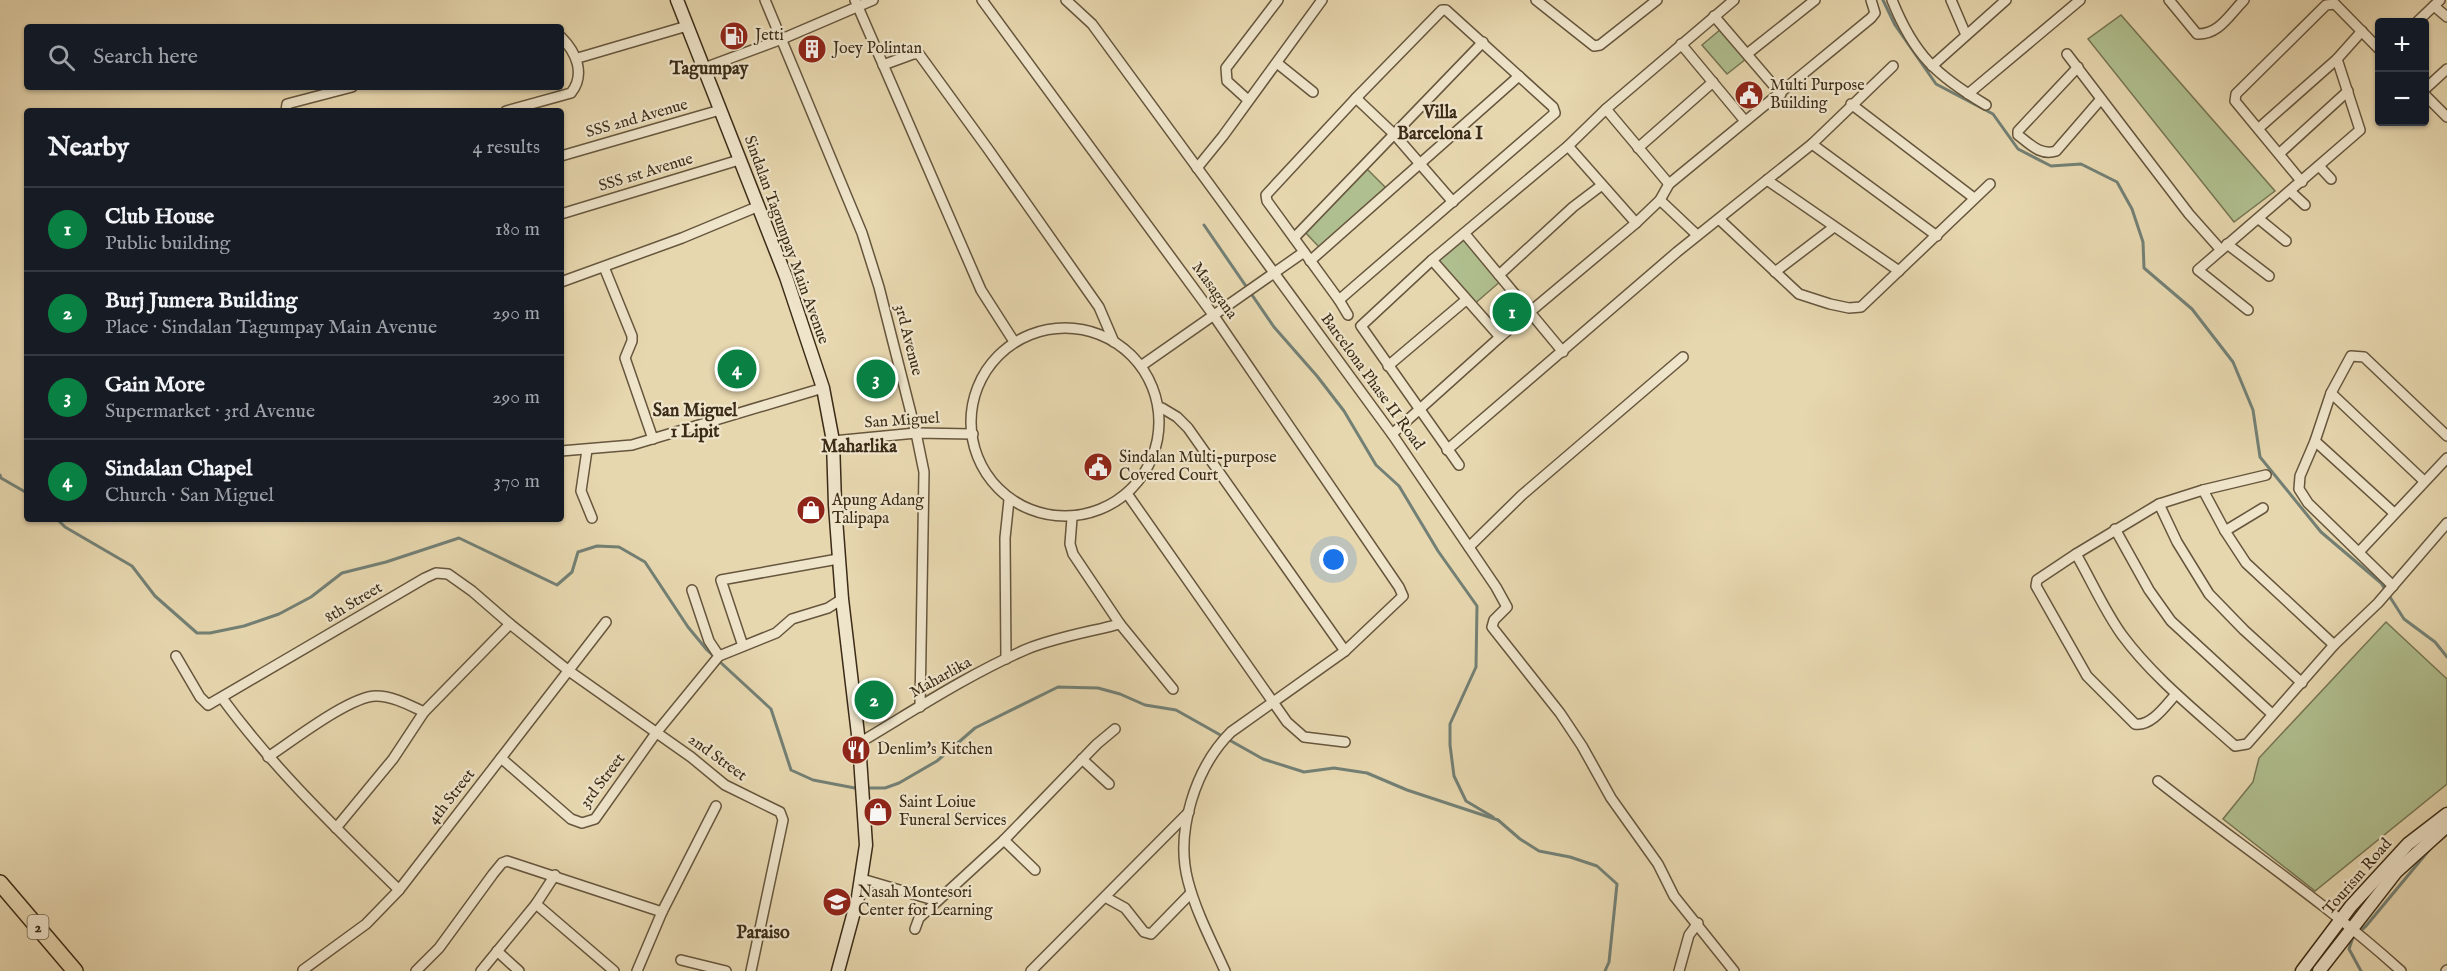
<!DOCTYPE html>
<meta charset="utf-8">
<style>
:root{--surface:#171b24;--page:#20242c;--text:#f1f3f6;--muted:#9ea1a6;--line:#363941;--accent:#0b8043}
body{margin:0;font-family:"IM FELL English",serif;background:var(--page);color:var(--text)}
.controls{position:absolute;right:18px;top:18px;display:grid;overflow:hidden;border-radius:6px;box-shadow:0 2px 4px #0004}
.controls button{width:54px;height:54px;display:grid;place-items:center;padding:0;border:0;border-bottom:2px solid var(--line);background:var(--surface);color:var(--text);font:30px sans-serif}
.you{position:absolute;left:1334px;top:560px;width:21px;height:21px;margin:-15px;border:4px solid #fff;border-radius:50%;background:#1a73e8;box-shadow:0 0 0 9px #1a73e833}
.badge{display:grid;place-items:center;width:39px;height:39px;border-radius:50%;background:var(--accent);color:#fff;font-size:20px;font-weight:700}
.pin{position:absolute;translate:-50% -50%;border:3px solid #fff;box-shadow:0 2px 6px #0006}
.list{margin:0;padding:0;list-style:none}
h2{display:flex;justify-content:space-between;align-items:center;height:78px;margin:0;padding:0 24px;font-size:26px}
h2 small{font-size:20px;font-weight:400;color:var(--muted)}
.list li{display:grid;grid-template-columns:39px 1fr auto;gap:18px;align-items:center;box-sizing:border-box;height:84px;padding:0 24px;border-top:2px solid var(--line)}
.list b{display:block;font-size:22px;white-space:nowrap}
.list p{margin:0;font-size:20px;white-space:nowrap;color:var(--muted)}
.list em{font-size:20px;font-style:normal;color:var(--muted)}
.icon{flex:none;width:33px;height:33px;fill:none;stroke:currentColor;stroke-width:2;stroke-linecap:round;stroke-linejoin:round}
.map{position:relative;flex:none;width:2447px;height:971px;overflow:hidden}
.search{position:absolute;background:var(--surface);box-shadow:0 2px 4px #0004;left:24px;top:24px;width:540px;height:66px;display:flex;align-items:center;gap:15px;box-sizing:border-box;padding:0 21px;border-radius:6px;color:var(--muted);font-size:22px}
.panel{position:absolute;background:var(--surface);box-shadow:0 2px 4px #0004;left:24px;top:108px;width:540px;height:414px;border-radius:6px}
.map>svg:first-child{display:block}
.green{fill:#b0bf8f;stroke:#767553;stroke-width:1.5}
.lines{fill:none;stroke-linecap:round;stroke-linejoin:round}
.stream{stroke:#738075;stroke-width:3}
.minor-casing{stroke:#66563d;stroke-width:12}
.secondary-casing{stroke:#3b2b17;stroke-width:15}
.trunk-casing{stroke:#3b2b17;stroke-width:18}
.minor{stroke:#efe5cb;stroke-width:9}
.secondary{stroke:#efe5cb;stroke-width:12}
.trunk{stroke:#e7d7af;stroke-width:15}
.labels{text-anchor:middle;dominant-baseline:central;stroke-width:4.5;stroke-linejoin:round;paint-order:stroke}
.shield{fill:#efe5cb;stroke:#71634d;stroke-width:1.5}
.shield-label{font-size:15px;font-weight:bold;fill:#3b2b17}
.poi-label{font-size:16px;fill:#3b2b17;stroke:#efe5cb;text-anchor:start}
.street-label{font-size:16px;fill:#3b2b17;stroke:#efe5cb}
.neighbourhood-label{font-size:18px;font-weight:bold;fill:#3b2b17;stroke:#efe5cb}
</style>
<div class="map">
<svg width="2447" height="971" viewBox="0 0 2447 971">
<rect width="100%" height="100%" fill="#e7d7af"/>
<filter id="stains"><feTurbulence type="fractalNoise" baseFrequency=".00333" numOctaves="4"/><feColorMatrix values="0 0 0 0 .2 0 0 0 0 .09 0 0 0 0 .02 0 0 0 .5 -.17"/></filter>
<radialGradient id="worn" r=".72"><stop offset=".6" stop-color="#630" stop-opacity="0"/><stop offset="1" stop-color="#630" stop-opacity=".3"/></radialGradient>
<g class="green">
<path d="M2121 15 2275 191 2234 222 2088 39Z"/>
<path d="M1721 29 1746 59 1727 74 1702 45Z"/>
<path d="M1367 169 1386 188 1320 248 1303 230Z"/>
<path d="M1465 236 1502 280 1472 306 1435 261Z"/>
<path d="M2386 622 2447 679V784L2315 891 2223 819 2253 782 2259 758Z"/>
</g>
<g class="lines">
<g class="stream">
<path d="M1883 0 1895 25 1936 84 1993 114 2018 149 2051 166 2081 164 2117 182 2132 209 2143 242 2144 268 2192 309 2233 362 2253 410 2260 457 2321 532 2381 583 2404 619 2435 642 2447 657"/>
<path d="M1204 225 1274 327 1317 376 1344 411 1376 465 1399 486 1438 551 1477 606 1476 667 1450 724V745L1454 776 1466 801 1493 817"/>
<path d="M0 475 1 478 27 493"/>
<path d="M57 519 65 527 132 566 155 596 197 633H210L244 626 279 614 311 597 342 573 386 562 459 538 557 585 572 572 578 552 597 546 619 547 645 562 688 627 707 650 771 709 791 770 813 780 860 789"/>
<path d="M866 788H885L899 783 937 761 975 728 1058 687 1098 688 1120 694 1145 705 1176 710 1263 759 1304 772 1334 768 1367 773 1407 790 1498 820"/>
<path d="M1498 820 1520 839 1539 851 1570 857 1597 866 1617 884 1609 962 1605 971"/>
<path d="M2439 841 2447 834"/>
<path d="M2358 933 2366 926 2430 849"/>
<path d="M2353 937 2349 949 2361 971"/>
</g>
<g class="minor-casing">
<g id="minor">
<path d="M765 0 862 233 879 287 916 433 924 472 920 707"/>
<path d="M855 0 981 290 1013 340"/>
<path d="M982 0 1214 316 1399 587 1403 596 1345 651 1231 732C1195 768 1175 832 1188 881 1196 912 1212 942 1225 971"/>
<path d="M1066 0 1092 24 1392 434 1496 587 1507 607 1494 620 1492 627 1560 713 1582 746 1611 798 1658 864 1674 896 1734 971"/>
<path d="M1536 0 1594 46 1600 45 1657 0"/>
<path d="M1892 0C1914 55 1936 75 1986 105"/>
<path d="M1951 0 1966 35"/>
<path d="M2169 0 2197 34C2219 35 2229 15 2244 0"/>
<path d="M2434 6 2447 17"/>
<path d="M1442 10H1446L1553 107 1555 113 1339 300 1267 201 1266 195 1356 98Z"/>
<path d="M1714 16 1781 94"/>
<path d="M2417 22 2440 0"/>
<path d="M1681 44 1745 121"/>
<path d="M1747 54 1815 0"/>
<path d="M2067 54 2189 214 2221 250"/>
<path d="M578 58 687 26"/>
<path d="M1277 63 1313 92"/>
<path d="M883 65 913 54H919L988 149 1099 307 1114 342"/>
<path d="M1932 66 2006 0"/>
<path d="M2078 67 2018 131V135C2030 144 2040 156 2056 151L2101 99"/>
<path d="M704 68 782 39 873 0"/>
<path d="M2424 90 2447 69"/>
<path d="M1968 94 2080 0"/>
<path d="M2424 94 2447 117"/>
<path d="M1356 98 1395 135 1453 202"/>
<path d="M1248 100 1227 81 1226 68 1278 0"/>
<path d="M1851 104 1974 198"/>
<path d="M1606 109 1669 184"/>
<path d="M286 111 287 104 352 87"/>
<path d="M506 111 571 93C586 74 576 52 561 37"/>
<path d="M2259 128 2337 59 2362 31"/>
<path d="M1812 144 1937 236"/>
<path d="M1568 146 1636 223"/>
<path d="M1638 148 1713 82"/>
<path d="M2280 153 2348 91"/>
<path d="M561 156 720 110"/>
<path d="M2319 166 2331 179"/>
<path d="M1197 168 1223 136 1322 0"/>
<path d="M1767 180 1899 271"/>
<path d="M2302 182 2235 101 2236 94 2326 5 2335 4 2380 50"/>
<path d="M2291 192 2305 205"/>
<path d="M1660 200 1697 235"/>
<path d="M561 214 739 160"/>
<path d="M1719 219 1799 294 1830 304 1849 308 1861 307 1990 184"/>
<path d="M2259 219 2286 241"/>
<path d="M1465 234 1563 352"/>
<path d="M1294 238 1483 42"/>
<path d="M2227 244 2269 276"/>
<path d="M1432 260 1500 337"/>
<path d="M1310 261 1519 76"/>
<path d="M604 267 632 336V341L625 358 653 439"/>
<path d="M1775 272 1834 227"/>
<path d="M1499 275 1573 207 1602 185"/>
<path d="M561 282 682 238 759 206"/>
<path d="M1339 300 1348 315"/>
<path d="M2248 310 2198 270 2360 130 2337 59"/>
<circle cx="1065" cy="422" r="94"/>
<path d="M1141 366 1304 252"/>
<path d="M1388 366 1466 300"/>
<path d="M2331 393 2424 481"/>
<path d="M1162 408 1177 417 1188 428 1345 651"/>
<path d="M1392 434 1500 337 1636 223 1660 200 1669 184 1871 18 1875 13 1871 0"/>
<path d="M833 441 916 433 973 434"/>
<path d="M2315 441 2394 513"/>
<path d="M587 450 581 491 592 518"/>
<path d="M1447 450 1677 252 1812 144 1893 66"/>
<path d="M561 451 632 445 823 388"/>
<path d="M1459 465 1361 326 1432 260 1568 146 1606 109 1734 0"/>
<path d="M2266 475 2203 490 2159 504 2076 554C2091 580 2104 610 2122 635 2153 677 2196 711 2235 746L2247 744 2334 645 2378 603 2447 523"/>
<path d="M2203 490 2225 531 2246 563 2334 645"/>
<path d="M1128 495 1287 722 1304 737 1345 742"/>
<path d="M2159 504 2177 542 2209 594 2244 630 2302 683"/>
<path d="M1072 518 1070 544 1073 554 1120 624 1173 689"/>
<path d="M2115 529 2149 590 2171 621 2272 714"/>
<path d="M2225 531 2263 508"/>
<path d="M1469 547 1522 495 1683 357"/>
<path d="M2359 552 2447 458"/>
<path d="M2076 554 2037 580 2036 586 2087 676 2135 724C2151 727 2166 705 2176 694"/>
<path d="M2393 586 2308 503 2299 489 2300 476 2315 441 2331 393 2351 356 2364 357 2447 436"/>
<path d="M743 646 721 580 838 559"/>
<path d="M176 656 200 697 208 705 425 578 436 573 448 574 472 591 510 624 569 671 691 757 725 785 780 812 783 820 751 971"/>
<path d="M719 656 776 633 792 619 828 608 842 599"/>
<path d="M1006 659 1005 538 1009 500"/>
<path d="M222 698C274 769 337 829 399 890"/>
<path d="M859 743C913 711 969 674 1027 649 1057 637 1089 632 1120 624"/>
<path d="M268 757C291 742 350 696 376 696 393 696 409 705 424 712L510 624"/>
<path d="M501 758 571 819 582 823 595 819 656 733 719 656 709 641 692 590"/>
<path d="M1082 759 1109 784"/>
<path d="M2158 781C2239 845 2325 902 2401 971"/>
<path d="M336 828 393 759 424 712"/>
<path d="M1004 840 1035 870"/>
<path d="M862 879 937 901"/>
<path d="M1105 897 1125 908 1144 932 1151 934 1191 893"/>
<path d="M536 904 614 971"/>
<path d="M915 929 919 918 1004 840 1097 744 1115 729"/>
<path d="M497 951 519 971"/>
<path d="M681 960 726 971"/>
<path d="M303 970 366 924 399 890 606 622"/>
<path d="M416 971 439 948 493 874 502 863 507 861 662 912"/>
<path d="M481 971 536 904 555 875"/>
<path d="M637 971 662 912 716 806"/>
<path d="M1031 971 1189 812"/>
<path d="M1679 971 1689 935 1698 923"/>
<path d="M2446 971 2447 970"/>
</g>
</g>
<g class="secondary-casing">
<g id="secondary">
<path d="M677 0 786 277 823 388 833 441 835 505 842 599 859 743 866 845 858 897 838 971"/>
<path d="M2302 971 2351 906 2408 844 2447 814"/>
<path d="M2319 971 2396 872 2447 826"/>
</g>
</g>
<g class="trunk-casing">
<path id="trunk" d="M0 883 75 971"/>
</g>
<use href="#minor" class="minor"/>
<use href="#secondary" class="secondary"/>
<use href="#trunk" class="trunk"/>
</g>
<defs>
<g id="fuel-disc" transform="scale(1.5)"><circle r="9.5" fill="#8f2418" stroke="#efe5cb"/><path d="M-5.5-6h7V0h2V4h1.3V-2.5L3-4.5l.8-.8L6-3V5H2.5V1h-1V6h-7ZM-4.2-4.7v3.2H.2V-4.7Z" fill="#fff"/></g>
<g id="building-disc" transform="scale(1.5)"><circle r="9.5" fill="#8f2418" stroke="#efe5cb"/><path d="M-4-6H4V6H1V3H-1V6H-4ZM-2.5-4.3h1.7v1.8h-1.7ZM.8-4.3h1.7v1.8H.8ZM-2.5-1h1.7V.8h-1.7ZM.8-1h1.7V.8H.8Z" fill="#fff"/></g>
<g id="civic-disc" transform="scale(1.5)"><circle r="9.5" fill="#8f2418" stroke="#efe5cb"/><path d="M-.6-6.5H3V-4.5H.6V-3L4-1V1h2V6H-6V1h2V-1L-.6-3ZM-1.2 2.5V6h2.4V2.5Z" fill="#fff"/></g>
<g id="shop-disc" transform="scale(1.5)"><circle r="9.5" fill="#8f2418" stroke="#efe5cb"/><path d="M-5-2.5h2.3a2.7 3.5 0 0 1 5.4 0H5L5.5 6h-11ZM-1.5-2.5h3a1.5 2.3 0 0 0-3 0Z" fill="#fff"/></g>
<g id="restaurant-disc" transform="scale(1.5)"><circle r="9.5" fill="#8f2418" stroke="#efe5cb"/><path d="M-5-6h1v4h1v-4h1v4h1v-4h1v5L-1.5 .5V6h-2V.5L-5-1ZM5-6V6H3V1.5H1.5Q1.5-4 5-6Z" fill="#fff"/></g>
<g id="school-disc" transform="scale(1.5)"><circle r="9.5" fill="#8f2418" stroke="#efe5cb"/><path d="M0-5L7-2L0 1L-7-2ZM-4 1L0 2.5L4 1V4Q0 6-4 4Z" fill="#fff"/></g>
</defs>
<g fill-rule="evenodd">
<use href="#fuel-disc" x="734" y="36"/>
<use href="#building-disc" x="812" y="49"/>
<use href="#civic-disc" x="1749" y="95"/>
<use href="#civic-disc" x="1098" y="467"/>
<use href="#shop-disc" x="811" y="510"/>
<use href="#restaurant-disc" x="856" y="750"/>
<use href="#shop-disc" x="878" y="812"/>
<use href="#school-disc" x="837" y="902"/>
</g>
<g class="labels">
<rect class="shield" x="27.5" y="915" width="21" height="24" rx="4.5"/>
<g class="shield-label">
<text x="38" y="927">2</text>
</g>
<g class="poi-label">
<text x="755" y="36">Jetti</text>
<text x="833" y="49">Joey Polintan</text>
<text x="1770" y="86">Multi Purpose<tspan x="1770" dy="18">Building</tspan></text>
<text x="1119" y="458">Sindalan Multi-purpose<tspan x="1119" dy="18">Covered Court</tspan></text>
<text x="832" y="501">Apung Adang<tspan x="832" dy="18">Talipapa</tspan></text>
<text x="877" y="750">Denlim's Kitchen</text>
<text x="899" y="803">Saint Loiue<tspan x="899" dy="18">Funeral Services</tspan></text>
<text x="858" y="893">Nasah Montesori<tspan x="858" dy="18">Center for Learning</tspan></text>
</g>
<g class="street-label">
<text transform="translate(637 119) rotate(-16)">SSS 2nd Avenue</text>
<text transform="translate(646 173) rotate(-17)">SSS 1st Avenue</text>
<text transform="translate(786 240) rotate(70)">Sindalan Tagumpay Main Avenue</text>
<text transform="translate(1214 291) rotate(54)">Masagana</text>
<text transform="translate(908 340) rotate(76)">3rd Avenue</text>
<text transform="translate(1372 382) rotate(54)">Barcelona Phase II Road</text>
<text transform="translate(902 421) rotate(-4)">San Miguel</text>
<text transform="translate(354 603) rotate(-31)">8th Street</text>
<text transform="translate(941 678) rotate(-29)">Maharlika</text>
<text transform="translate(717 758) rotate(36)">2nd Street</text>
<text transform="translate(603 781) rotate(-53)">3rd Street</text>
<text transform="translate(452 797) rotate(-52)">4th Street</text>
<text transform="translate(2358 877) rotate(-49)">Tourism Road</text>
</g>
<g class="neighbourhood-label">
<text x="709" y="69">Tagumpay</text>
<text x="1440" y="113">Villa<tspan x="1440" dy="21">Barcelona I</tspan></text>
<text x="695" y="411">San Miguel<tspan x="695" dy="21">1 Lipit</tspan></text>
<text x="859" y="447">Maharlika</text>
<text x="763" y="933">Paraiso</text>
</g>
</g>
<rect width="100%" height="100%" filter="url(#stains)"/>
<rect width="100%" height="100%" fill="url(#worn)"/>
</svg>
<div class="controls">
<button>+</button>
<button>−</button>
</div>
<div class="you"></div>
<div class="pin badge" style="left:1512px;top:312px">1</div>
<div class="pin badge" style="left:874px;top:700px">2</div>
<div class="pin badge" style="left:876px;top:379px">3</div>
<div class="pin badge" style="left:737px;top:369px">4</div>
<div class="search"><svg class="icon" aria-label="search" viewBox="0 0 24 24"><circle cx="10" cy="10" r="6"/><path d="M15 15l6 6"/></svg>Search here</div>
<section class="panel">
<h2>Nearby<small>4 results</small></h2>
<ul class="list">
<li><span class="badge">1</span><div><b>Club House</b><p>Public building</p></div><em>180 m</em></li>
<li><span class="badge">2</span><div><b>Burj Jumera Building</b><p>Place · Sindalan Tagumpay Main Avenue</p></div><em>290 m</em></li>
<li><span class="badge">3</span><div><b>Gain More</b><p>Supermarket · 3rd Avenue</p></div><em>290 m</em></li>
<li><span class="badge">4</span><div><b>Sindalan Chapel</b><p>Church · San Miguel</p></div><em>370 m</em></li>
</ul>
</section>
</div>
